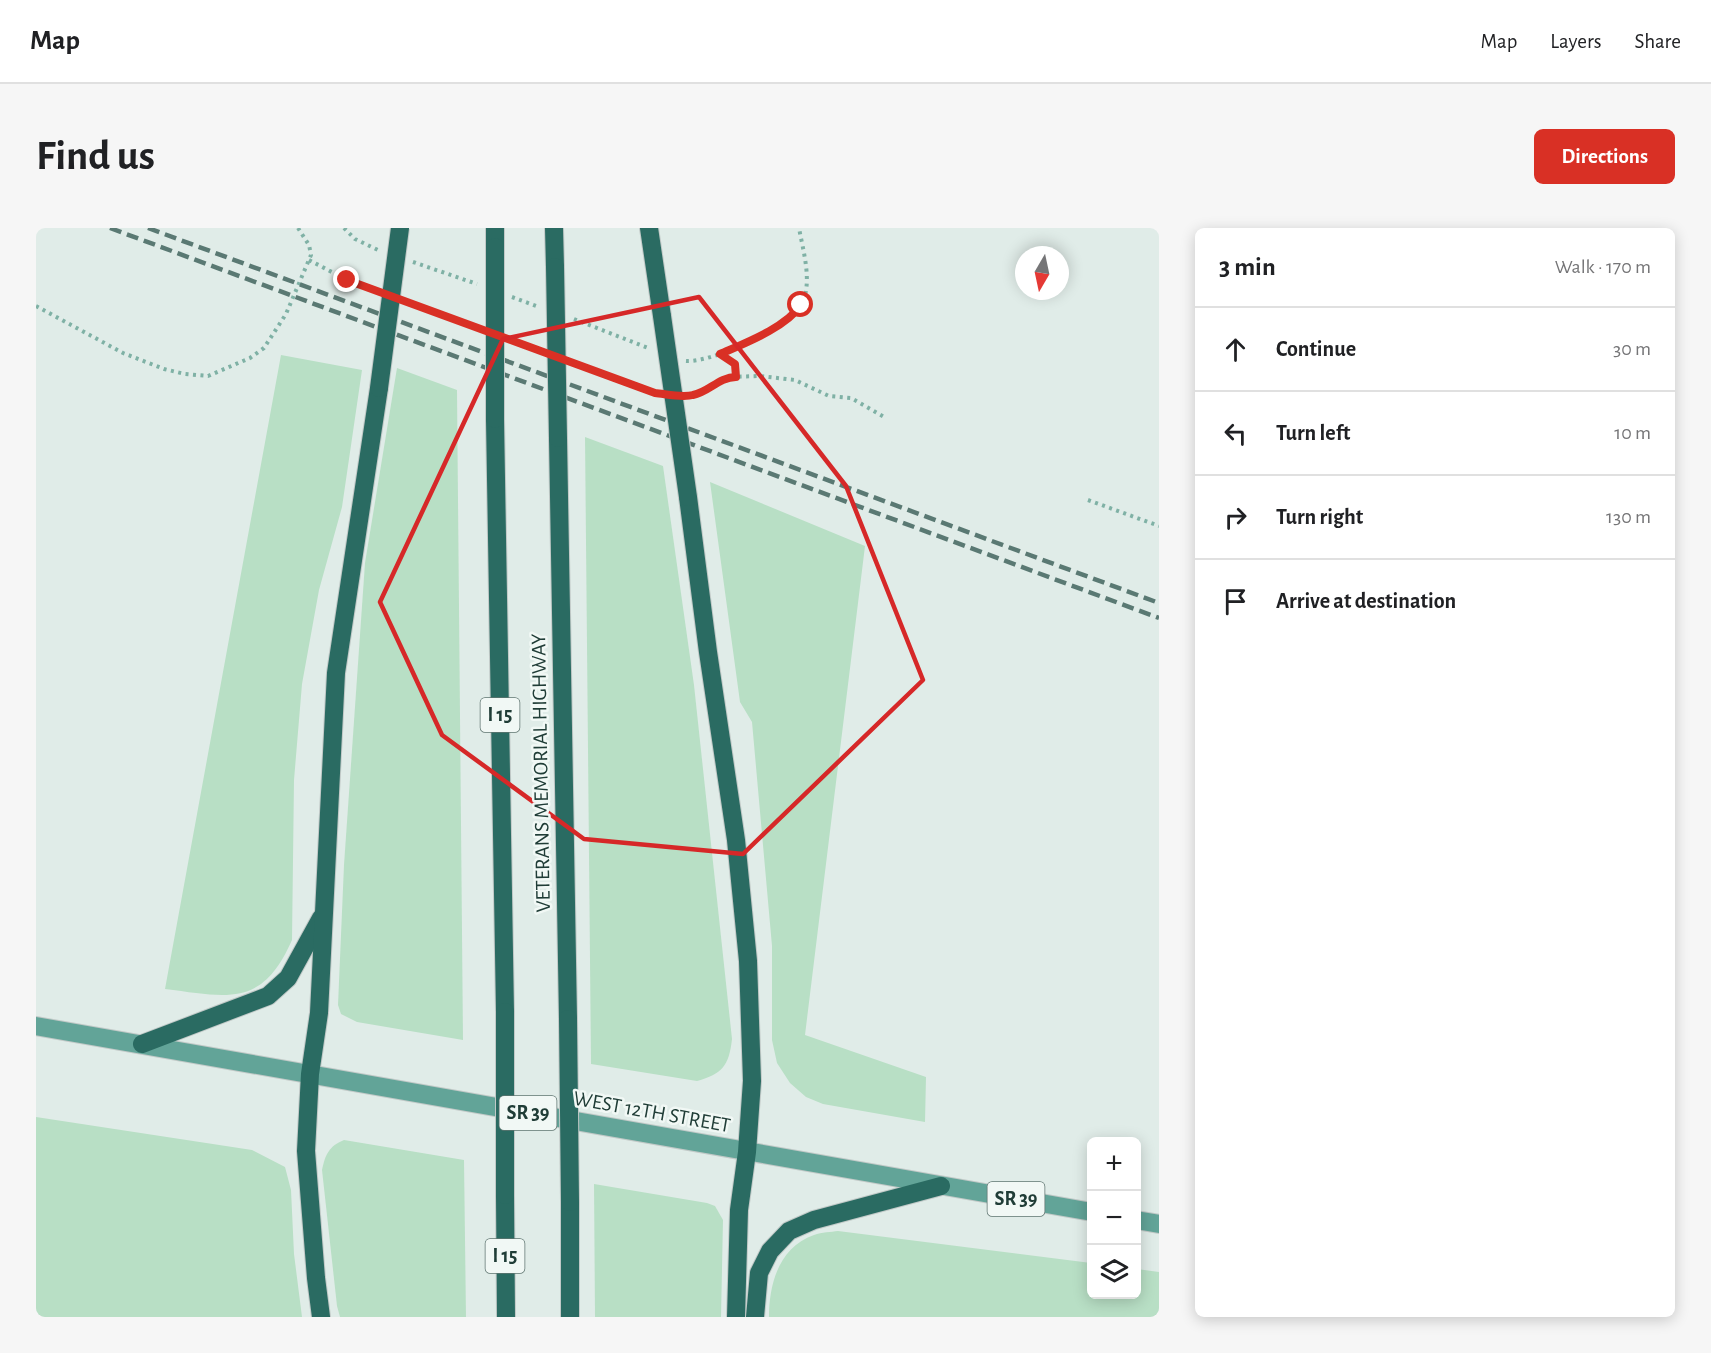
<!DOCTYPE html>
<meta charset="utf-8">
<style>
:root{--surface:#fff;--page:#f6f6f6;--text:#202124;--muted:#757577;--line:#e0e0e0;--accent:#d93025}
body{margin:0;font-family:"Alegreya Sans",sans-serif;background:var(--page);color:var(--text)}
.controls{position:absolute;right:18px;bottom:18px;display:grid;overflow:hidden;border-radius:9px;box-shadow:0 3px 15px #0003}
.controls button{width:54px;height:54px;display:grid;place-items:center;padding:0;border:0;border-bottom:2px solid var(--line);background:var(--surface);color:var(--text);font:30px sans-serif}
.compass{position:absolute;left:979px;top:18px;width:54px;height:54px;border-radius:50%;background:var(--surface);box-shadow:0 3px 15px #0003;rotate:189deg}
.stop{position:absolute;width:18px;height:18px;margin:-14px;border:4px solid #d93025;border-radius:50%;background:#fff}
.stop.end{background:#d93025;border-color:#fff;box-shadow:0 2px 6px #0008}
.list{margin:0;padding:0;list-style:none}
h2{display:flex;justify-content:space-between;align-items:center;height:78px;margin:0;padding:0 24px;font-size:26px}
h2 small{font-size:20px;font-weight:400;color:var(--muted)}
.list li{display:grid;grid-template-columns:39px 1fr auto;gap:18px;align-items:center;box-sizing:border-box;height:84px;padding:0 24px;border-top:2px solid var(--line)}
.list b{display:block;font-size:22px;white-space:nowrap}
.list em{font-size:20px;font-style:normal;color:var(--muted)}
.icon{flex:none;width:33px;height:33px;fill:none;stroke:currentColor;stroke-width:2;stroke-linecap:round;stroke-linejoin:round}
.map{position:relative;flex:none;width:1123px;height:1089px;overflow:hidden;border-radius:9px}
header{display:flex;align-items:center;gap:36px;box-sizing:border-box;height:84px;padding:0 30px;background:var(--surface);border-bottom:2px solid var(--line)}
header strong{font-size:28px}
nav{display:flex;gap:33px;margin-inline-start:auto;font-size:21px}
.intro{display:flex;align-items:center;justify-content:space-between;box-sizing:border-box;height:144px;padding:0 36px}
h1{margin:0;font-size:42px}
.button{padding:15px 27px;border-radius:9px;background:var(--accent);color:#fff;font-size:21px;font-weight:700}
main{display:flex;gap:36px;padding:0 36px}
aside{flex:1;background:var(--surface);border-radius:9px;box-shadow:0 3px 15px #0003}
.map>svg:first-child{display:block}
.green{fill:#b8dfc5}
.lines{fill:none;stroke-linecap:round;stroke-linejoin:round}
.primary-casing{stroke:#c1c9c7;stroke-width:20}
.motorway-casing{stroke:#c1c9c7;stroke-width:20}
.path{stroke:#7fb1a5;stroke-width:4;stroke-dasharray:3 4.5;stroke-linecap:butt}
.primary{stroke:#62a498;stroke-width:18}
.motorway{stroke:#2a6b62;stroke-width:18}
.rail{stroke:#5a7973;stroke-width:4.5;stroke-dasharray:12 6;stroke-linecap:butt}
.motorway-bridge-casing{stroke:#c1c9c7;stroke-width:20;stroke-linecap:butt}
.motorway-bridge{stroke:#2a6b62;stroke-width:18}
.route{stroke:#d93025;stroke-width:8}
.marked{fill:none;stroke:#d62828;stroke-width:4.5;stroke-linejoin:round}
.labels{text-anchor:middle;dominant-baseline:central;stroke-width:5;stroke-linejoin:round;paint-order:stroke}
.shield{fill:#f1f8f5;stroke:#5f7570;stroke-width:1.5}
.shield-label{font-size:20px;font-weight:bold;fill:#203d37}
.street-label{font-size:21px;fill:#203d37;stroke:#f1f8f5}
</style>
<header>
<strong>Map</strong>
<nav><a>Map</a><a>Layers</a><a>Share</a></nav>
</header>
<div class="intro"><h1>Find us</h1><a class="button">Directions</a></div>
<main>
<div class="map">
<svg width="1123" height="1089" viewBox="0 0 1123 1089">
<rect width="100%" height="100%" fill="#e0ece8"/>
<g class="green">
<path d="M245 127 326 142 306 279 283 362 266 456 258 552 256 712C226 780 193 769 129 761Z"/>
<path d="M361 140 421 162 427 812 321 794 305 786 302 777 308 637 329 335Z"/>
<path d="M549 209 627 238 658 457 696 811C693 838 686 846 661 853L555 836Z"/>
<path d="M674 254 829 318 769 807 890 849 889 894 787 876 770 869 754 855 741 835 736 812V718L716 494 704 474Z"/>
<path d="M0 889 216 922 249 939 255 962 258 1026 266 1089H0Z"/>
<path d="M308 912 428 932 430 1089H304L301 1078 286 942C289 927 293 918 308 912Z"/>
<path d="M558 956 671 975 679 978 687 992 685 1089H559Z"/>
<path d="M802 1003 1055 1035 1056 1066H1100L1101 1041 1123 1044V1089H733C733 1056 743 1019 778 1007 786 1004 795 1004 802 1003Z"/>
</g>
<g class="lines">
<g class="primary-casing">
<g id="primary">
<path d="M0 798 1056 984"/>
<path d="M1100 992 1123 996"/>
</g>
</g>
<g class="motorway-casing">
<g id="motorway">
<path d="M459 0V19"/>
<path d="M518 0 519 39"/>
<path d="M613 0 626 88"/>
<path d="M459 191 469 784"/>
<path d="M522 210 532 791"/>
<path d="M652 269 672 424 700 612 712 733 716 853 711 924 703 982 700 1089"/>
<path d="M106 816 232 768 252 750 285 690"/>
<path d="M469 967 470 1089"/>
<path d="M534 974V1089"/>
<path d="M285 1089 280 1050 270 923 274 846 283 785 300 445 343 160"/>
<path d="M719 1089 723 1045 734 1023 753 1003 778 992 905 958"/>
</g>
</g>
<g class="path">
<path d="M308 0 319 11 342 22"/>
<path d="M273 32 311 52 338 62"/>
<path d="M377 34 441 56"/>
<path d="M476 69 503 79"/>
<path d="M373 76 439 100"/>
<path d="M0 78 87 125 128 141 149 146 172 148 214 130 228 120 250 86 275 27 273 17 262 0"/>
<path d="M538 91 612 120"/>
<path d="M478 114 502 122"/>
<path d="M685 127 699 136 700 149"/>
<path d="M650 133C676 135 757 98 767 73 776 52 767 22 763 0"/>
<path d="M540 136 617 164"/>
<path d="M655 168 678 158 691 149 724 148 759 152 793 168 815 170 850 190"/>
<path d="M1052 272 1123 298"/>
</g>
<use href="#primary" class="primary"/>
<use href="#motorway" class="motorway"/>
<g class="rail">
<path d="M74 0 1123 390"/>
<path d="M112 0 1123 375"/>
</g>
<g class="motorway-bridge-casing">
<g id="motorway-bridge">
<path d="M459 19V191"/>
<path d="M519 39 522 210"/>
<path d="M626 88 652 269"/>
<path d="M343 160 364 0"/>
<path d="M532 791 534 974"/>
<path d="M469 967V784"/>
</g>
</g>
<use href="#motorway-bridge" class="motorway-bridge"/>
</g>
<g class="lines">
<path class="route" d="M311 52 619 165C630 166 646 170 657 167 673 164 683 149 700 149L699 136 684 126C709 115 749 100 765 77"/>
</g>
<path class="marked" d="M663 69 810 258 887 452 707 626 548 611 406 507 344 374 467 111Z"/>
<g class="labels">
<g class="shield">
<rect x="444.5" y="470" width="39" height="34" rx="4.5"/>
<rect x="463.5" y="868" width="57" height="34" rx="4.5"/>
<rect x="951.5" y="954" width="57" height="34" rx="4.5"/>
<rect x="449.5" y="1011" width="39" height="34" rx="4.5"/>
</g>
<g class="shield-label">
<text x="464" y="487">I 15</text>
<text x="492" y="885">SR 39</text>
<text x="980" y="971">SR 39</text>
<text x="469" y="1028">I 15</text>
</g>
<g class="street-label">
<text transform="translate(505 545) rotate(-91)">VETERANS MEMORIAL HIGHWAY</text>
<text transform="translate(616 884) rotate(10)">WEST 12TH STREET</text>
</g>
</g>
</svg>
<div class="controls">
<button>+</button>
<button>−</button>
<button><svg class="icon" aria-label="layers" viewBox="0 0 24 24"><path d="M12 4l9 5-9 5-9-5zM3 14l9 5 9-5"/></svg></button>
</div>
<svg class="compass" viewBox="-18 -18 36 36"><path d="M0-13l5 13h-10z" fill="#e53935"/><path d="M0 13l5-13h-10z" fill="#757577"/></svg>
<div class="stop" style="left:765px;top:77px"></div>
<div class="stop end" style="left:311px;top:52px"></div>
</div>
<aside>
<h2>3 min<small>Walk · 170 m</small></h2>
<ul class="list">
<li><svg class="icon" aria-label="ahead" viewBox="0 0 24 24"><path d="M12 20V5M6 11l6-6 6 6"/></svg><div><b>Continue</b></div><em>30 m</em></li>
<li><svg class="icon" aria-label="left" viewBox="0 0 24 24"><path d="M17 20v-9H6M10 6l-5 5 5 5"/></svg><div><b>Turn left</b></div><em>10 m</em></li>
<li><svg class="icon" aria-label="right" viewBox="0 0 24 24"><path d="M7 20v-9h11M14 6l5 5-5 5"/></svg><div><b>Turn right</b></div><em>130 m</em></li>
<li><svg class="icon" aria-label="arrive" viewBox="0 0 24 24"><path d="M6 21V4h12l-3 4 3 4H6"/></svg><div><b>Arrive at destination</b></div></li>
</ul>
</aside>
</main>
